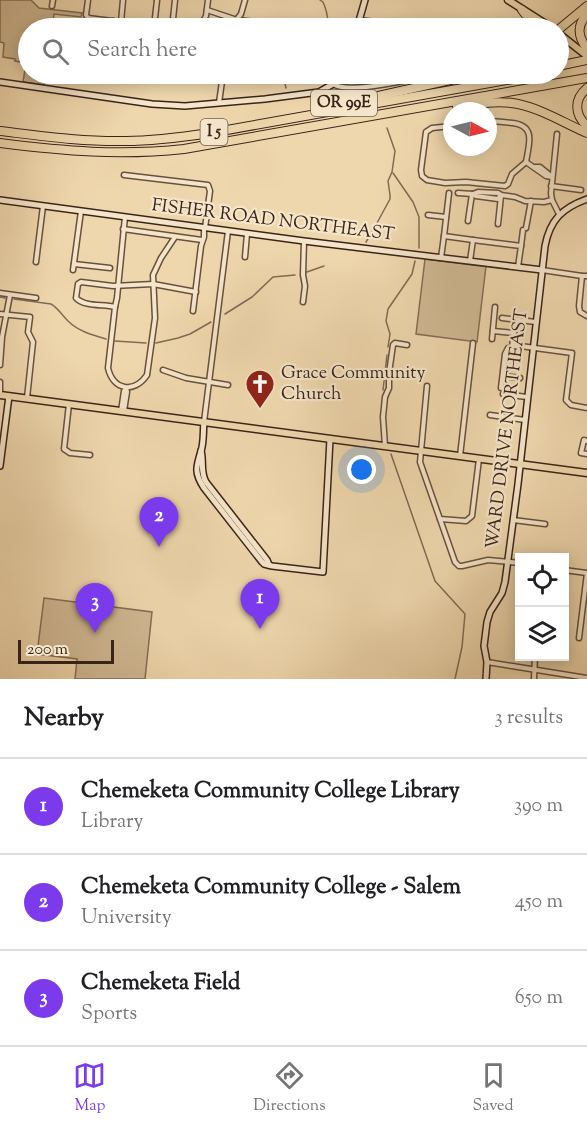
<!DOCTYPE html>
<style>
:root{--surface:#fff;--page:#f6f6f6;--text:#202124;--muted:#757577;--line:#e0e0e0;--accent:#7c3aed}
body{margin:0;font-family:"Sorts Mill Goudy",serif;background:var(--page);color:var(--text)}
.controls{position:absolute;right:18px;bottom:18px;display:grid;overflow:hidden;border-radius:0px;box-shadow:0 3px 15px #0003}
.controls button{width:54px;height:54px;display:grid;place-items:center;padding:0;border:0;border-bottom:2px solid var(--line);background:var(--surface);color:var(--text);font:30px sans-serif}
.compass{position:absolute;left:443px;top:102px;width:54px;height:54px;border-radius:50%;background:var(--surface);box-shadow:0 3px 15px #0003;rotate:97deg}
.scale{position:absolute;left:18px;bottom:15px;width:96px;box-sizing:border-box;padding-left:6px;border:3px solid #3a2419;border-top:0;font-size:16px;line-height:21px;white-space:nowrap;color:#3a2419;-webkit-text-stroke:4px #f5e5ca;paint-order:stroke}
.you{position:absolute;left:362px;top:470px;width:21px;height:21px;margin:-15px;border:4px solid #fff;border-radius:50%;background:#1a73e8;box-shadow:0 0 0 9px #1a73e833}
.badge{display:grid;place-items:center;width:39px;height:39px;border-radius:50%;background:var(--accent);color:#fff;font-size:20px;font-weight:700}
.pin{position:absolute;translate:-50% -50px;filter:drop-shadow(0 2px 3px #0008)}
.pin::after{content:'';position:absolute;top:32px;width:21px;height:18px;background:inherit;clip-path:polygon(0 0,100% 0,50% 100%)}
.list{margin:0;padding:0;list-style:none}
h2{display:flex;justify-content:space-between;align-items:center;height:78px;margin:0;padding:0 24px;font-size:26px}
h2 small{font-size:20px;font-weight:400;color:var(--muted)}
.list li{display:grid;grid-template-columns:39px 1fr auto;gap:18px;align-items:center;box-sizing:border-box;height:96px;padding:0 24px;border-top:2px solid var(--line)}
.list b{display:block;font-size:22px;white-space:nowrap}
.list p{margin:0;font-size:20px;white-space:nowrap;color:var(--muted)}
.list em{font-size:20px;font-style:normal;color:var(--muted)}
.icon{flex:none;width:33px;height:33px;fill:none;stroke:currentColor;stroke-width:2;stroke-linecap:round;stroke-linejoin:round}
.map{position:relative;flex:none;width:587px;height:679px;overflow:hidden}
.search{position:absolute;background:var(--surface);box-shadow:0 3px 15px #0003;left:18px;right:18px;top:18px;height:66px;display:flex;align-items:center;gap:15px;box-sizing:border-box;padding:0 21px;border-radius:33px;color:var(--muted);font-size:22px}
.sheet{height:366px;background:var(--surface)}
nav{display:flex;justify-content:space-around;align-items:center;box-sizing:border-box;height:84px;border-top:2px solid var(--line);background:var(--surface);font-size:16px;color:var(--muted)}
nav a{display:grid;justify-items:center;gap:3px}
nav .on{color:var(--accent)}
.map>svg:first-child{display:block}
.green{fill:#d0b994;stroke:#856e56;stroke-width:1.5}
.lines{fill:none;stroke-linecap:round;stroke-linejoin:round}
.stream{stroke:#816b54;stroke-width:1.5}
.street-casing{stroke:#67513e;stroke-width:7}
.secondary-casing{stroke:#3a2419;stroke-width:8}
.primary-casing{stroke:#3a2419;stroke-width:9}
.highway-casing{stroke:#3a2419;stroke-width:10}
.street{stroke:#f5e5ca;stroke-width:4}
.secondary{stroke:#f5e5ca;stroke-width:5}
.primary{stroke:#efd7ad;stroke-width:6}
.highway{stroke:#efd7ad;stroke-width:8}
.labels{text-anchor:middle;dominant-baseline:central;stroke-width:4.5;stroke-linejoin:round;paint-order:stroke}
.shield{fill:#f5e5ca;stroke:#725e4e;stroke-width:1.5}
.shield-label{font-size:16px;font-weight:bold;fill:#3a2419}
.street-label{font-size:18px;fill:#3a2419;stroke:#f5e5ca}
.poi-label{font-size:18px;fill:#3a2419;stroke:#f5e5ca;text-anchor:start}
</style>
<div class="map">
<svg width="587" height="679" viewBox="0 0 587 679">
<rect width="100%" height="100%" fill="#efd7ad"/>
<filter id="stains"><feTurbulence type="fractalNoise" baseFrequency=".00333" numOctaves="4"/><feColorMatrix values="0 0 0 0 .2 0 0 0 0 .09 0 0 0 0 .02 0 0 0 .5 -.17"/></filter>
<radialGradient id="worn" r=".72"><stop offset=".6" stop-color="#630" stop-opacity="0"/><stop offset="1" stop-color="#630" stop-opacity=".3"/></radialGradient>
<g class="green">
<path d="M0 0H31L39 8 82 13 81 17 54 14 52 28H28V74H46L44 85 23 82 26 63 15 61V59L3 57 4 43 0 42Z"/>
<path d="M425 259 486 266 477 342 416 334Z"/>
<path d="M44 598 152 612 145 679H75L77 659 37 654Z"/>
</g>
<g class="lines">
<g class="stream">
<path d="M320 0 323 2C327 11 329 19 327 28"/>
<path d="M283 74 286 88"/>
<path d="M393 173 413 202 419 217V248"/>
<path d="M366 242 377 223 390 199V195L388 181 392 172 395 151 387 128"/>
<path d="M304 273 324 266"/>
<path d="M0 297 5 298"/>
<path d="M14 299 51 304C58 308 62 315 68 321 78 331 92 335 106 339"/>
<path d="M225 314 252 297 273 277 295 275"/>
<path d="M115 341 146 343"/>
<path d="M156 343 178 338 190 334 211 322"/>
<path d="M388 347 390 334 386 321 388 309 412 274 415 261"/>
<path d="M383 390 387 355"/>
<path d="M391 454 435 581 465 614 462 647 455 679"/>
</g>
<g class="street-casing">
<g id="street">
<path d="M88 0 86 15 88 18 169 28"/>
<path d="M52 6 53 0"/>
<path d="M207 10 237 20 293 26 301 25"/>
<path d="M359 20 410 26"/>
<path d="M121 22 123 0"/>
<path d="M154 27 157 0"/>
<path d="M112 28 113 21"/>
<path d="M172 28 175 0"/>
<path d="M199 28 206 16 208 0"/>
<path d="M230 28 241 14 245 0"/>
<path d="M333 84C348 94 401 81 419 78L427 74"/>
<path d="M219 103 223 74"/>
<path d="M452 126 432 128 426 132 421 170 422 176 427 180 445 183 466 182 505 186 508 184 512 174 526 162C529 144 536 126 513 123 504 122 496 121 488 121"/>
<path d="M557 134 551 193 552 200 559 214"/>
<path d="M526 162 546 176 552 177"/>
<path d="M535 167H540L551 176"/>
<path d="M124 175 208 185 210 191 205 228"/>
<path d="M551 186 581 190"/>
<path d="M449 193 444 236 473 240"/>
<path d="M458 193 473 194 478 192 498 193 501 195 515 197 525 201 544 202 552 200"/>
<path d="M473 194 476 196 498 199 501 195"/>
<path d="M428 215 446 217"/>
<path d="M125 217 117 298 115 307 108 368C113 390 134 394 147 375L155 318 153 275 161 258 175 237"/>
<path d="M468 221 472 194"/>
<path d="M498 224 501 196"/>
<path d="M526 228 531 201"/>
<path d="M123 229 202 240"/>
<path d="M521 246 523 230"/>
<path d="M245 257 247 234"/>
<path d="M441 258 444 236"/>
<path d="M470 261 473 240 521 246 518 267"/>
<path d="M36 262 43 206"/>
<path d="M74 264 110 268"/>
<path d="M73 270 81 211"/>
<path d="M542 270 582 276"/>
<path d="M587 276H582L579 306 580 312 587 316"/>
<path d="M0 293 36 298"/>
<path d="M303 302 305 286 303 275 304 241"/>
<path d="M115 307C102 304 85 307 76 298L78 284 81 282 113 286 153 284 196 292"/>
<path d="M193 311 201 246 204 237V228"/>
<path d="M0 314 30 317 28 332 33 342 27 398"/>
<path d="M502 318 536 322"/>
<path d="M493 331 514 333"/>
<path d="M492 339 495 307"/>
<path d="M513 345 572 353 566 400 571 405 587 408"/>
<path d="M512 347 515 324"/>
<path d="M0 365 2 337 10 295"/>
<path d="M163 370 186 378 228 385"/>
<path d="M503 376 520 378"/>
<path d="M0 382V395"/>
<path d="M427 386 420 462 455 562 459 566H462L488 560 520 563"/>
<path d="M501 388 505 354 508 348H511C513 351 512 356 509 358L506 357"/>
<path d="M503 394 527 397"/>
<path d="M69 404 64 449 70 453 90 455"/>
<path d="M121 411 124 391 126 388"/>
<path d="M124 411 127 392 126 388"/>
<path d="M490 415 525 420"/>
<path d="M204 422 228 231"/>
<path d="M587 441 584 440 581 453 587 454"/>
<path d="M385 446 383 417 385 397 389 388V373L393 345 395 343 407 345"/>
<path d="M460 456 473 343"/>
<path d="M440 519 466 521 472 516 479 459"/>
<path d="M513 520 545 524"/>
<path d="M564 570 587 573"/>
<path d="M579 638 587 573"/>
<path d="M487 662 587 678"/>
<path d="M534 679 535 656"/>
</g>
</g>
<g class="secondary-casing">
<g id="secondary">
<path d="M357 28 365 0"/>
<path d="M0 82 152 104 185 106 265 99 319 92 333 84 343 74"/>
<path d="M0 200 304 241 542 270"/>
<path d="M204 422C203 431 204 443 201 451 196 467 194 473 204 488L262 562 264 564 272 566 323 572 330 439"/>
<path d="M201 451C204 462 200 472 206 482L267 560 269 565"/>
<path d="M0 466 9 396"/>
<path d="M486 679 487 662 484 646 487 622 490 612 502 593 505 582 518 484 545 246C550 220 562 208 587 199"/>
</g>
</g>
<g class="primary-casing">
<g id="primary">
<path d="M508 0 552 28"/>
<path d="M558 33 587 56"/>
<path d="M0 395 587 473"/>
</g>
</g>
<g class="highway-casing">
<g id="highway">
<path d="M522 10 536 28"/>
<path d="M587 14C576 26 578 37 587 49"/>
<path d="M558 30 587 6"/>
<path d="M558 66 587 60"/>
<path d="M587 88C574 99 574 114 587 126"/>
<path d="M457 106C477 104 498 100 518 104 542 109 564 123 587 133"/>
<path d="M329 107 477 74"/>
<path d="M0 131C42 136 84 142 126 141 154 141 183 137 210 133L541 74"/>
<path d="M0 143C64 151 119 156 184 149L587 78"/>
</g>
</g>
<use href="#street" class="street"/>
<use href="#secondary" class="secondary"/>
<use href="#primary" class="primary"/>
<use href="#highway" class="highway"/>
</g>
<defs>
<g id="church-pin" transform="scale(1.5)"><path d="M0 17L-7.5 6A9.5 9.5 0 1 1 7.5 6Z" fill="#8f2418" stroke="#f5e5ca"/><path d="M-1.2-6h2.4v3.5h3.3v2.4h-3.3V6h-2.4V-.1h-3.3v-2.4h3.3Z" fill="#fff"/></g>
</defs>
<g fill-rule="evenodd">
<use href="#church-pin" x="260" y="384"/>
</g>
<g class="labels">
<g class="shield">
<rect x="311" y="90" width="66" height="26" rx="4.5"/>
<rect x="200.5" y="119" width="27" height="26" rx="4.5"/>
</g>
<g class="shield-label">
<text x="344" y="103">OR 99E</text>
<text x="214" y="132">I 5</text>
</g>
<g class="street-label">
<text transform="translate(273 221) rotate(7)">FISHER ROAD NORTHEAST</text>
<text transform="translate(508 429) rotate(-83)">WARD DRIVE NORTHEAST</text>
</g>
<g class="poi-label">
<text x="281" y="374">Grace Community<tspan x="281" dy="21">Church</tspan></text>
</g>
</g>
<rect width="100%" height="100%" filter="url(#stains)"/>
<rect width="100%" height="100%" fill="url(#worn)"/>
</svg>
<div class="controls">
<button><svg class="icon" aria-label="locate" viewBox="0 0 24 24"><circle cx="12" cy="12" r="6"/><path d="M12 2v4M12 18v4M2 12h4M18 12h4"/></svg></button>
<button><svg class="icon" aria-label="layers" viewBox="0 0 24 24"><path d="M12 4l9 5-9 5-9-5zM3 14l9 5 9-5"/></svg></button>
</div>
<svg class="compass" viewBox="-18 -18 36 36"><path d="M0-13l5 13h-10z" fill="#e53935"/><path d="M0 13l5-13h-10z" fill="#757577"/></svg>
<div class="scale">200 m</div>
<div class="you"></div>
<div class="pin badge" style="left:260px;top:629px">1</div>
<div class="pin badge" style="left:159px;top:547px">2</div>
<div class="pin badge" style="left:95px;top:633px">3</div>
<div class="search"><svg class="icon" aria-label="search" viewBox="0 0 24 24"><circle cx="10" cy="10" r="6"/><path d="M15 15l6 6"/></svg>Search here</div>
</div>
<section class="sheet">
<h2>Nearby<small>3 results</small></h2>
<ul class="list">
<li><span class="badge">1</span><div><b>Chemeketa Community College Library</b><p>Library</p></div><em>390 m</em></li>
<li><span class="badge">2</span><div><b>Chemeketa Community College - Salem</b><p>University</p></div><em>450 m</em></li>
<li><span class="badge">3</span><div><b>Chemeketa Field</b><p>Sports</p></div><em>650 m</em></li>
</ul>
</section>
<nav>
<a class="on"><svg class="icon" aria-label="map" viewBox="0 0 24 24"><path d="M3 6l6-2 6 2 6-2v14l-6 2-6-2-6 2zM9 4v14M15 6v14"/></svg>Map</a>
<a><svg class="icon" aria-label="directions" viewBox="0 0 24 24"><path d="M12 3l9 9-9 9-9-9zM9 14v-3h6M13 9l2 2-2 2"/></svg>Directions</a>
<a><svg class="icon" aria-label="saved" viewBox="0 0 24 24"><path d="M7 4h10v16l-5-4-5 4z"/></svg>Saved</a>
</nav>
